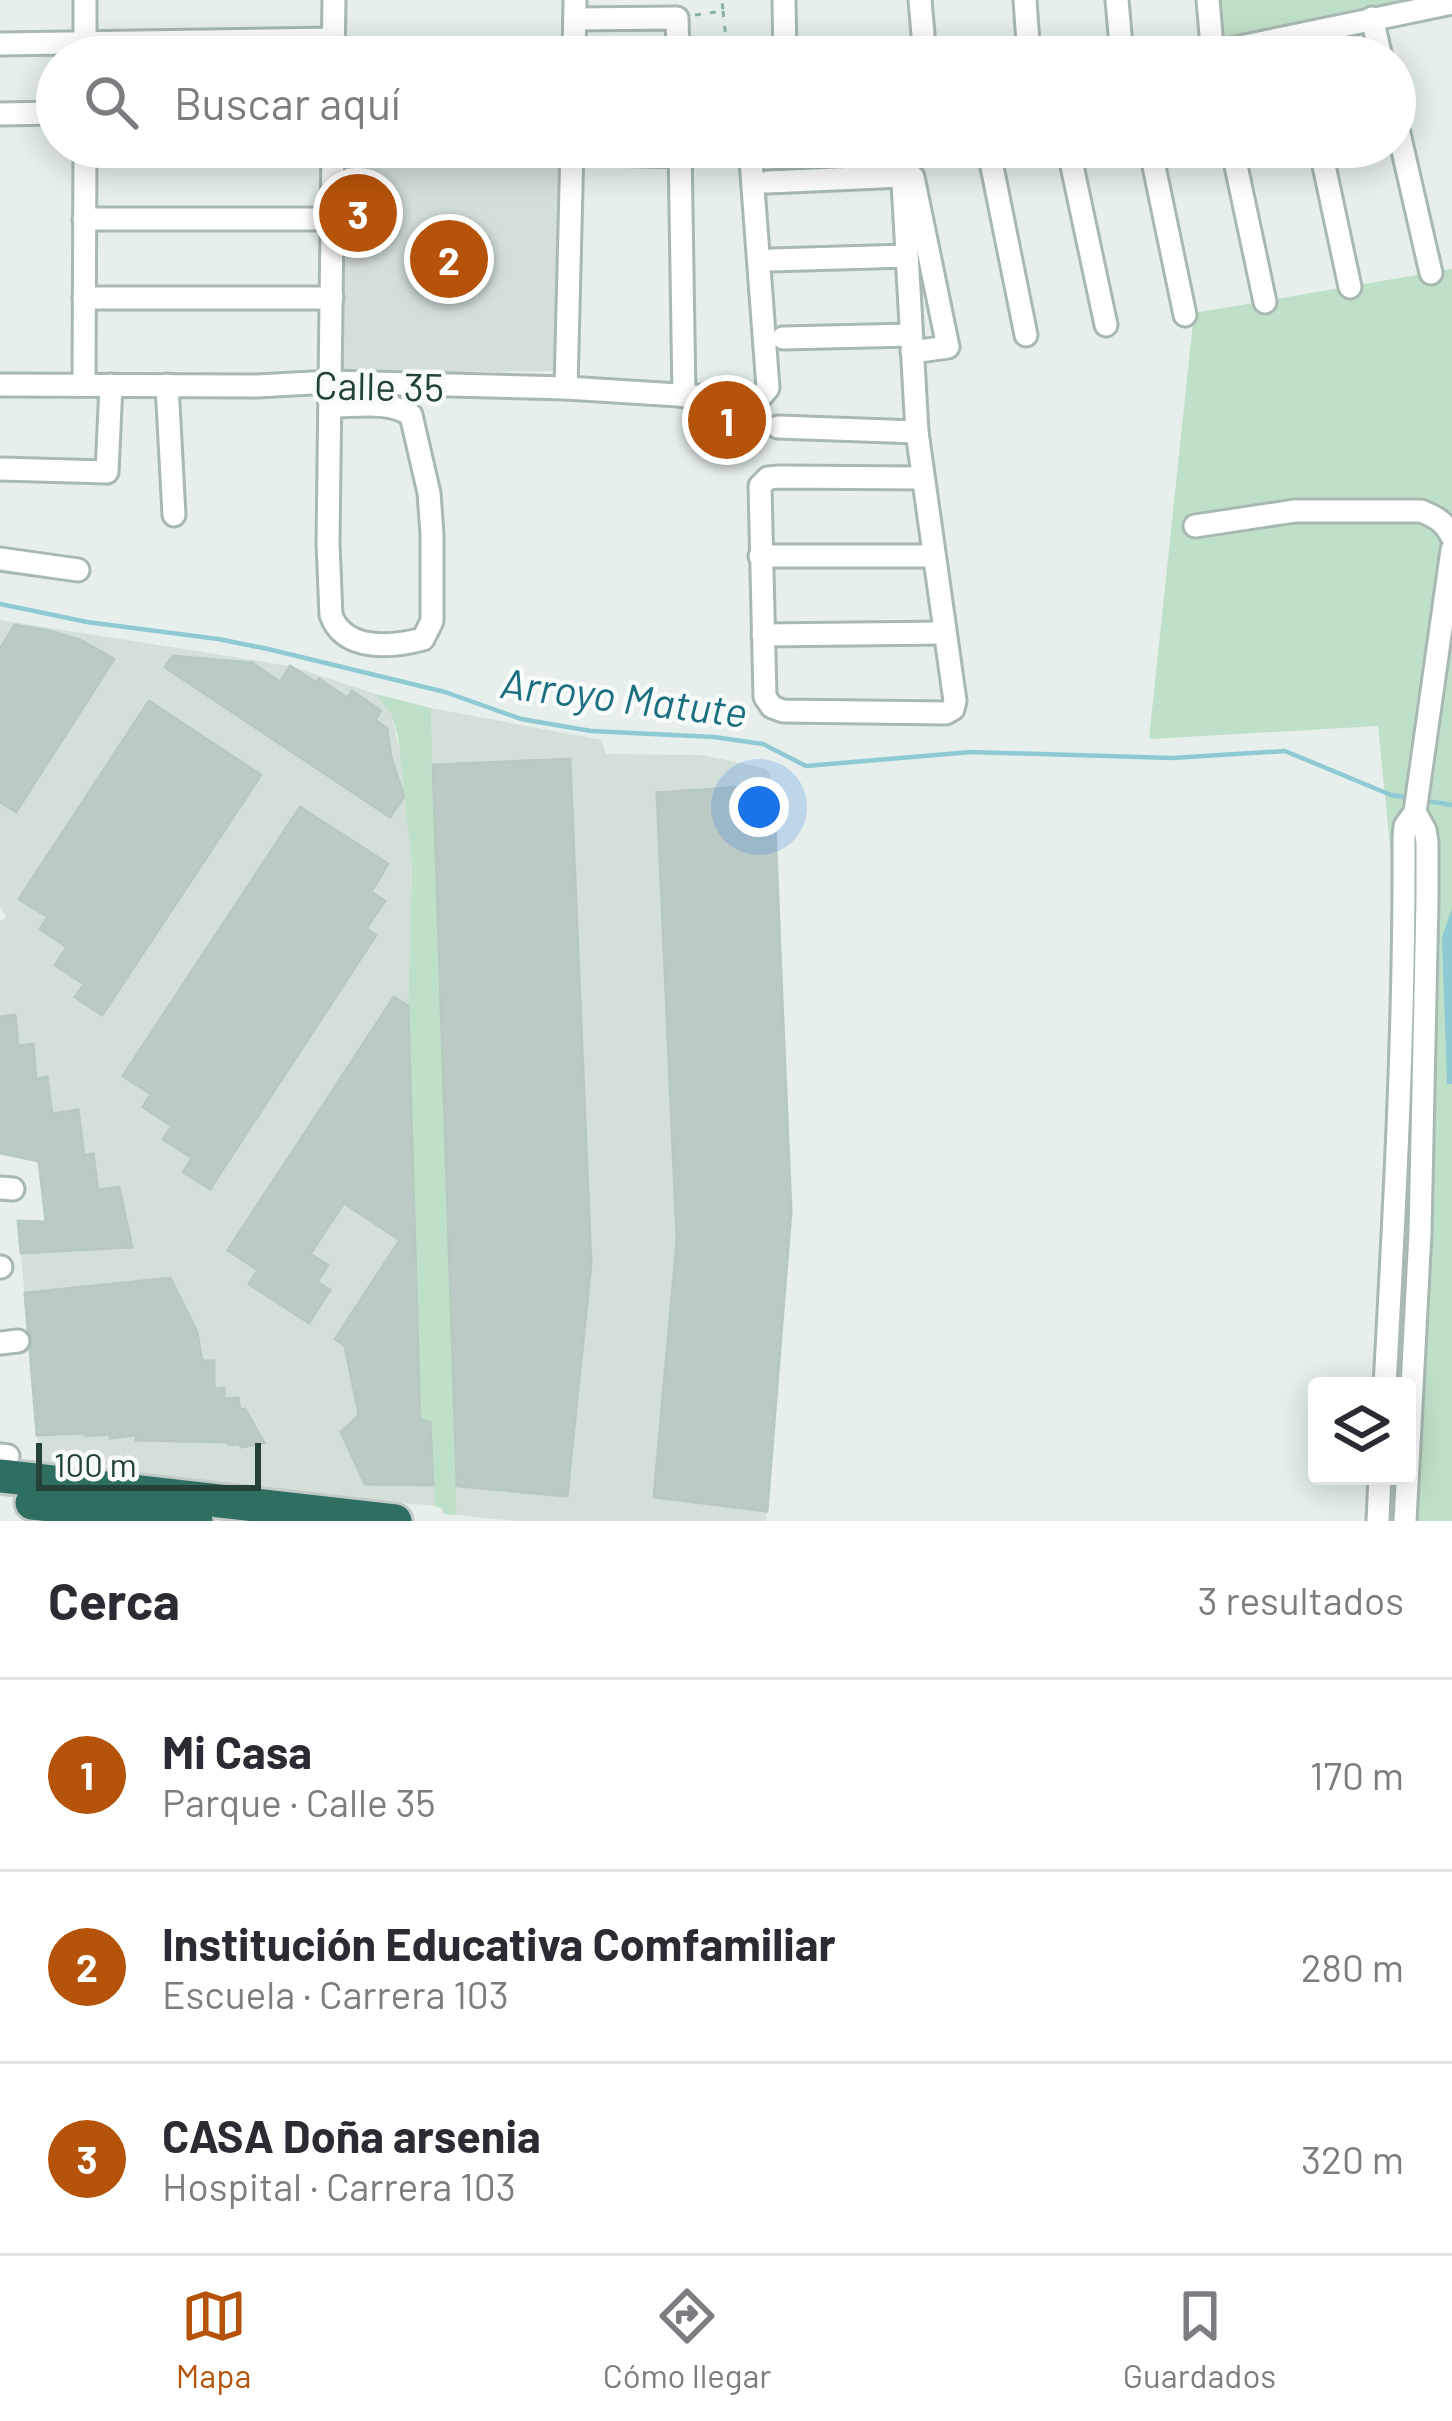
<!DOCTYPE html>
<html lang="es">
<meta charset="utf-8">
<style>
:root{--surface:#fff;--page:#f2f2f3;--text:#2b2b33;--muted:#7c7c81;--line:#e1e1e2;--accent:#b45309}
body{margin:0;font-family:Barlow,sans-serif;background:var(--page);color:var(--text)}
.controls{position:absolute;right:36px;bottom:36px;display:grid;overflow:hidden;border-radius:12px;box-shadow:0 6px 30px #0003}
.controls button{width:108px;height:108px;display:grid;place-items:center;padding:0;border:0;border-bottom:3px solid var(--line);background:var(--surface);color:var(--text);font:60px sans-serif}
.scale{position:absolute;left:36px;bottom:30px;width:225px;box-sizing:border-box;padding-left:12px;border:6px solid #24423a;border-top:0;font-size:33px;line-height:42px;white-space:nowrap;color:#24423a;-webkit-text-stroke:9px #f7fbf9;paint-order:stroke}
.you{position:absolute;left:759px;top:807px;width:42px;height:42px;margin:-30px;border:9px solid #fff;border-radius:50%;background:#1a73e8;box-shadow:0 0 0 18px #1a73e833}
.badge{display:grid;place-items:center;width:78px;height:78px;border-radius:50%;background:var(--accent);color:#fff;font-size:39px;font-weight:700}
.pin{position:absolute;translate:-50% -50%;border:6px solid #fff;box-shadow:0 3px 12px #0006}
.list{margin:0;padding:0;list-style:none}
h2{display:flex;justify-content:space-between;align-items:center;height:156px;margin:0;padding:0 48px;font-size:51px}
h2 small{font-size:39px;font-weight:400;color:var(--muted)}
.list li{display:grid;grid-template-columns:78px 1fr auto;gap:36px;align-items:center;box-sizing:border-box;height:192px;padding:0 48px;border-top:3px solid var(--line)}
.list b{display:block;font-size:45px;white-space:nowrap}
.list p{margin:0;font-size:39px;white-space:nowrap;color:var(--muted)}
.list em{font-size:39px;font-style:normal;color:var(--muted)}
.icon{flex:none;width:66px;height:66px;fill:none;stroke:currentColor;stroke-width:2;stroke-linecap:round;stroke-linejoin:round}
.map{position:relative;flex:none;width:1452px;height:1521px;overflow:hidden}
.search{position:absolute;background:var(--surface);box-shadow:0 6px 30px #0003;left:36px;right:36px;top:36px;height:132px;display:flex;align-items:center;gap:30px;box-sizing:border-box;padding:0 42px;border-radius:66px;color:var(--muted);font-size:45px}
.sheet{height:732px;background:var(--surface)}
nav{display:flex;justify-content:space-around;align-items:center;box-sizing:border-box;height:168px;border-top:3px solid var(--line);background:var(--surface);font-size:33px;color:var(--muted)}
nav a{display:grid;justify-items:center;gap:6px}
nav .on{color:var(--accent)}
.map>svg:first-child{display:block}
.built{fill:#d4dfda}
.green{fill:#bfe0c8}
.water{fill:#8ec9d4}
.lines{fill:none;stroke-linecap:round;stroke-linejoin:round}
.stream{stroke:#8ec9d4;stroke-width:4.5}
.building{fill:#bbcac4;stroke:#b8c9c2;stroke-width:3}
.minor-casing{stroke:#a8b8b2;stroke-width:27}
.highway-casing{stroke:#c2cac8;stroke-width:39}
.path{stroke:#86b3a5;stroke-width:3;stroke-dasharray:6 9;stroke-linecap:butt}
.minor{stroke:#fff;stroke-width:21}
.highway{stroke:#2f6f62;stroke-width:33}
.labels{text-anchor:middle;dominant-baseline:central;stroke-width:9;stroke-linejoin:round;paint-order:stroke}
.street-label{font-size:39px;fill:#24423a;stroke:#f7fbf9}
.water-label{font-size:42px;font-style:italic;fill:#1c6f80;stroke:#f7fbf9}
</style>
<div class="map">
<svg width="1452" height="1521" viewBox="0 0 1452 1521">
<rect width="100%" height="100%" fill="#e6efeb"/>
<g class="built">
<path d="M343 147H559L558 371 337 373Z"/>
<path d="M0 620 290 666 376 694 391 714 401 756 412 866 408 1006 420 1420 430 1422 435 1506 40 1468 18 1221H46L38 1162 0 1153V921L6 918 0 906Z"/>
<path d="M431 708 601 740 606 754 702 755 764 768 769 772 776 799 791 1211 766 1521H515L457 1515Z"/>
</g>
<g class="green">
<path d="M1215 0H1418L1219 40Z"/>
<path d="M1452 269V1521H1366L1368 1476H1407V1386H1373L1397 915 1378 726 1149 739 1194 313Z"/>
<path d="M376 694 431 708 457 1515 444 1514 441 1508 435 1506 430 1422 420 1420 408 1006 412 866 398 736 391 714Z"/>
</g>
<path class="water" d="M1452 908V1084H1447L1442 937Z"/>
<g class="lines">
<g class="stream">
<path d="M0 604 87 622 218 639 268 649 445 692 521 719 591 731 714 737 763 744 806 766 971 752 1172 758 1285 751 1391 795 1411 798"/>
<path d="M1422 800 1452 805"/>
</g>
</g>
<g class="building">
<path d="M15 625 50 631 80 640 114 659 16 812 0 802V649Z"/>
<path d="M173 656 252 663 280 682 290 666 317 683 319 679 347 698 352 691 381 711 375 720 387 728 391 757 404 797 390 817 165 667Z"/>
<path d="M149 701 261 775 102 1015 75 997 84 984 55 965 67 947 40 929 48 917 19 899Z"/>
<path d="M570 759 591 1264 567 1496 457 1486 433 765Z"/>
<path d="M773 785 791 1211 767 1511 654 1497 677 1240 657 793Z"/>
<path d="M300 807 388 864 371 892 385 901 366 929 376 935 210 1189 183 1172 192 1158 163 1139 172 1126 143 1107 151 1094 123 1076Z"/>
<path d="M394 997 408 1006 420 1420 430 1422 433 1485 365 1484 341 1432 359 1415 345 1346 335 1339 400 1240 344 1203 310 1254 328 1265 317 1282 330 1290 309 1323 249 1284 258 1270 228 1250Z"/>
<path d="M15 1015 18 1046 33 1044 36 1079 47 1077 52 1114 78 1110 84 1155 93 1154 98 1190 119 1187 132 1247 21 1253 18 1221 46 1222 39 1161 0 1153V1017Z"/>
<path d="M170 1278 197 1332 202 1361H214V1389L224 1388V1399L238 1398 240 1410 245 1409 264 1443 241 1447 240 1444 229 1445 228 1442 136 1440V1435L110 1438V1434L86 1436V1433L37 1435 30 1350 33 1341 28 1330 25 1293Z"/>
</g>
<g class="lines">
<g class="minor-casing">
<g id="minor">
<path d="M784 0 785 57"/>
<path d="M920 0 925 57"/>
<path d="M1025 0 1029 57"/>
<path d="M1117 0 1122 57"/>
<path d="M1208 0 1213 57"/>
<path d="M1372 18 1381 57"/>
<path d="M575 19 677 18 678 57"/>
<path d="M0 44 333 39"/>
<path d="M85 56V0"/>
<path d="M333 57 334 0"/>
<path d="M574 57 575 0"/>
<path d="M1192 57 1452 3"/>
<path d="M0 114 57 113"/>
<path d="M1395 116 1431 273"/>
<path d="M680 147 684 396"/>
<path d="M901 147 917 432 955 701 953 709 946 713 783 711 772 707 765 697 760 486 768 478 779 477 922 478"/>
<path d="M988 147 1026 335"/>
<path d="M1068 147 1106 325"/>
<path d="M1150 147 1185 315"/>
<path d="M1232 147 1265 302"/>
<path d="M1320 147 1350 287"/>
<path d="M85 149 289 147"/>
<path d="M572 153 680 156"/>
<path d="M768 182 903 176"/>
<path d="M84 219H332"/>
<path d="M771 260 907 256"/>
<path d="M84 298H332"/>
<path d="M783 338 911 335"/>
<path d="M912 352 948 347 913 177"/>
<path d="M0 385 257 386 330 382 566 388 758 400 768 388 750 147"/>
<path d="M84 385 85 147"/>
<path d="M167 385 174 515"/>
<path d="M566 388 572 147"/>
<path d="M331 406C358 406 388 400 411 415L429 493 432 534V621L423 639C393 647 344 652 331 615L328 544 333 147"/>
<path d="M778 427 917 432"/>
<path d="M0 469 107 472 111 385"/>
<path d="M1195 526 1295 511H1421C1436 517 1445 522 1452 537"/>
<path d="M760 556H932"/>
<path d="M0 559 78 570"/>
<path d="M763 635 945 633"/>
<path d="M0 1188 13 1189"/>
<path d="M0 1267H1"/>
<path d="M0 1343 18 1341"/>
<path d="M1385 1386C1395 1204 1405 1021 1404 838L1405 826 1415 812 1452 550"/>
<path d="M0 1455 8 1456"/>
<path d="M1378 1521 1380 1476"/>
<path d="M1405 1521 1420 1233 1427 900V842L1425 830 1415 812"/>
</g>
</g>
<g class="highway-casing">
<g id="highway">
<path d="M0 1476 395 1521"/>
<path d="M32 1503 196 1521"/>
</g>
</g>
<g class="path">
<path d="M723 11 728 57"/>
<path d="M695 15 723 11 722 0"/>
</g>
<use href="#minor" class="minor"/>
<use href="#highway" class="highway"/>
</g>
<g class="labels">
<g class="street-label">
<text transform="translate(379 385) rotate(1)">Calle 35</text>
</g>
<g class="water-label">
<text transform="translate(624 696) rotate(7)">Arroyo Matute</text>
</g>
</g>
</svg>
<div class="controls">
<button><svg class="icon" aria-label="layers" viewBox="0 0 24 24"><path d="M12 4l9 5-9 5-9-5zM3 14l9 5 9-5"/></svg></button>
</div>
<div class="scale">100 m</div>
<div class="you"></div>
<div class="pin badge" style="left:727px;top:420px">1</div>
<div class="pin badge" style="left:449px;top:259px">2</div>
<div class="pin badge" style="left:358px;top:213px">3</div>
<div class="search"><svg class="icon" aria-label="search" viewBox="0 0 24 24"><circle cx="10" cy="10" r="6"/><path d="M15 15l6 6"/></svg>Buscar aquí</div>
</div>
<section class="sheet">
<h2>Cerca<small>3 resultados</small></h2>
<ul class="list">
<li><span class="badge">1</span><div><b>Mi Casa</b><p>Parque · Calle 35</p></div><em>170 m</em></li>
<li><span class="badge">2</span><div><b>Institución Educativa Comfamiliar</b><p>Escuela · Carrera 103</p></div><em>280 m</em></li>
<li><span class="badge">3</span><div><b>CASA Doña arsenia</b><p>Hospital · Carrera 103</p></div><em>320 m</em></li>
</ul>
</section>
<nav>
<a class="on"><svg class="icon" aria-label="map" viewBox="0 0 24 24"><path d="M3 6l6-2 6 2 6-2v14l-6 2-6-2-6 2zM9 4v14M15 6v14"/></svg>Mapa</a>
<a><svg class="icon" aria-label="directions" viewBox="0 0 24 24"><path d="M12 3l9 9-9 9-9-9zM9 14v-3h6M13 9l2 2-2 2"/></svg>Cómo llegar</a>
<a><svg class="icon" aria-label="saved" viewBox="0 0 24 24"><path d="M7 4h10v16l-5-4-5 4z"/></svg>Guardados</a>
</nav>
